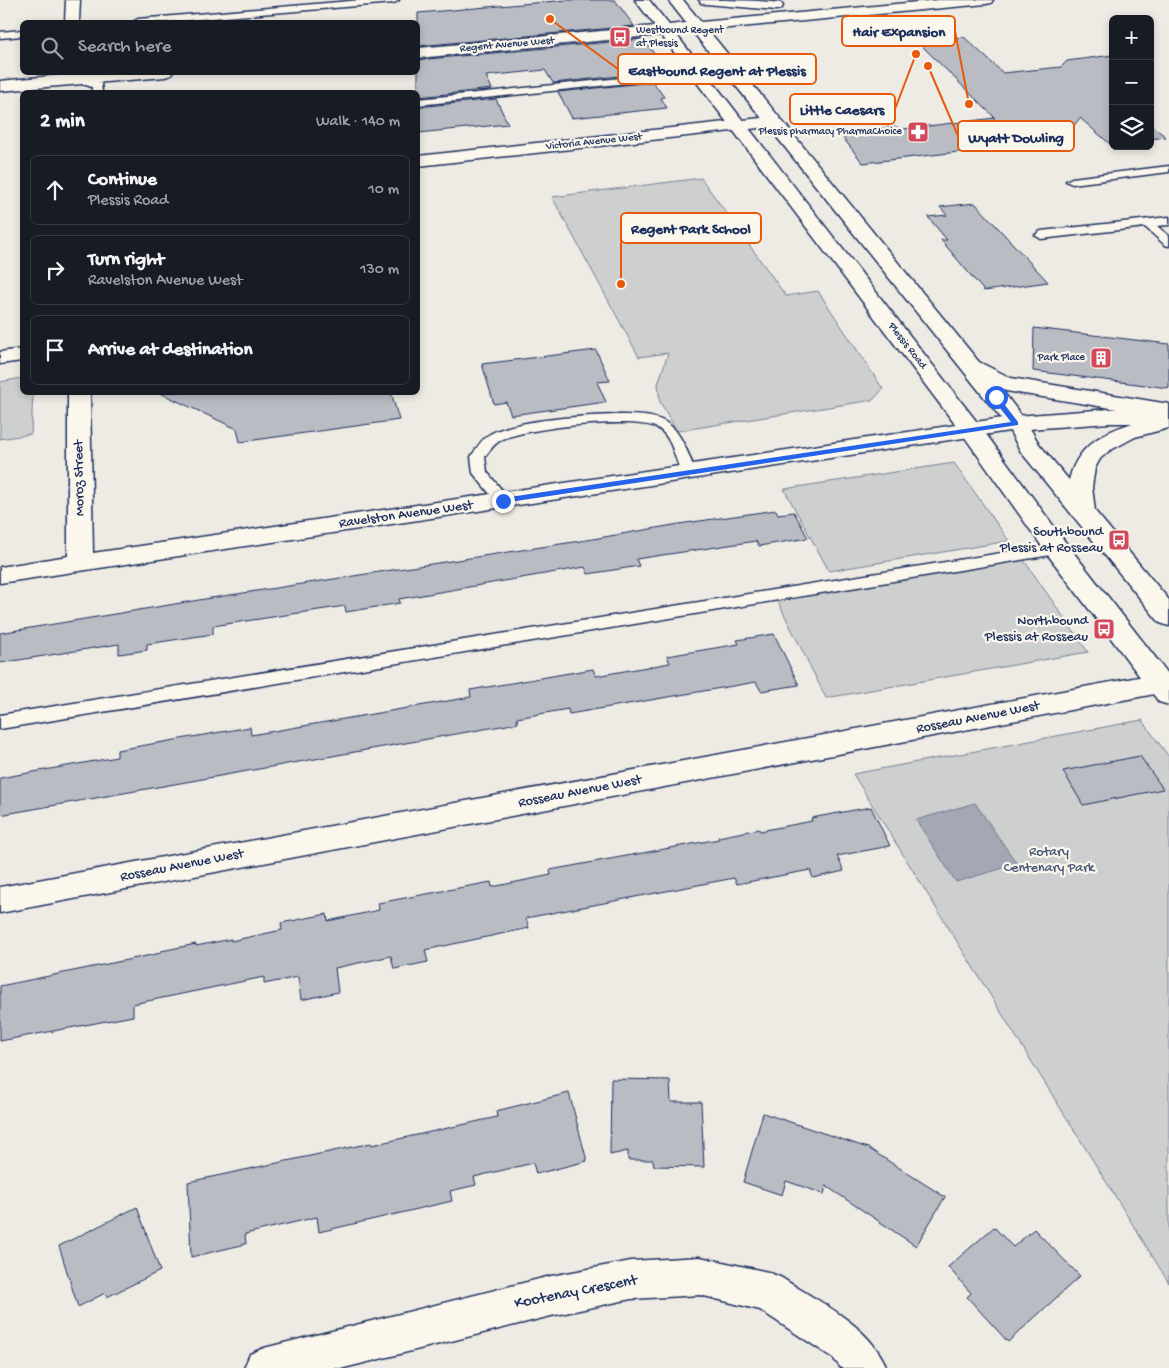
<!DOCTYPE html>
<meta charset="utf-8">
<style>
:root{--surface:#171b24;--page:#242831;--text:#f1f3f6;--muted:#9ea1a6;--line:#363941}
body{margin:0;font-family:"Gochi Hand",sans-serif;background:var(--page);color:var(--text)}
.controls{position:absolute;right:15px;top:15px;display:grid;overflow:hidden;border-radius:8px;box-shadow:0 2px 8px #0003}
.controls button{width:45px;height:45px;display:grid;place-items:center;padding:0;border:0;border-bottom:1px solid var(--line);background:var(--surface);color:var(--text);font:25px sans-serif}
.stop{position:absolute;width:15px;height:15px;margin:-11px;border:4px solid #2563eb;border-radius:50%;background:#fff}
.stop.end{background:#2563eb;border-color:#fff;box-shadow:0 1px 5px #0008}
.list{margin:0;padding:0;list-style:none}
h2{display:flex;justify-content:space-between;align-items:center;height:65px;margin:0;padding:0 20px;font-size:21px}
h2 small{font-size:16px;font-weight:400;color:var(--muted)}
.list li{display:grid;grid-template-columns:32px 1fr auto;gap:15px;align-items:center;box-sizing:border-box;height:70px;margin:0 10px 10px;padding:0 10px;border:1px solid var(--line);border-radius:8px}
.list b{display:block;font-size:19px;white-space:nowrap}
.list p{margin:0;font-size:16px;white-space:nowrap;color:var(--muted)}
.list em{font-size:16px;font-style:normal;color:var(--muted)}
.icon{flex:none;width:28px;height:28px;fill:none;stroke:currentColor;stroke-width:2;stroke-linecap:round;stroke-linejoin:round}
.map{position:relative;flex:none;width:1169px;height:1368px;overflow:hidden}
.search{position:absolute;background:var(--surface);box-shadow:0 2px 8px #0003;left:20px;top:20px;width:400px;height:55px;display:flex;align-items:center;gap:12px;box-sizing:border-box;padding:0 18px;border-radius:8px;color:var(--muted);font-size:19px}
.panel{position:absolute;background:var(--surface);box-shadow:0 2px 8px #0003;left:20px;top:90px;width:400px;height:305px;border-radius:8px}
.map>svg:first-child{display:block}
.green{fill:#cecfcf;stroke:#747f96}
.water{fill:#a3a8b4;stroke:#6d7892}
.building{fill:#b9bcc3;stroke:#1b2f5e}
.lines{fill:none;stroke-linecap:round;stroke-linejoin:round}
.lane-casing{stroke:#1b2f5e;stroke-width:3}
.street-casing{stroke:#1b2f5e;stroke-width:3}
.secondary-casing{stroke:#1b2f5e;stroke-width:3}
.lane{fill:#fbf7ec;fill-rule:evenodd}
.street{fill:#fbf7ec;fill-rule:evenodd}
.secondary{fill:#fbf7ec;fill-rule:evenodd}
.route{fill:#2563eb}
.labels{text-anchor:middle;dominant-baseline:central;stroke-width:4.5;stroke-linejoin:round;paint-order:stroke}
.far-poi-label{font-size:11px;fill:#1b2f5e;stroke:#fbf7ec;text-anchor:end}
.far-street-label{font-size:11px;fill:#1b2f5e;stroke:#fbf7ec}
.street-label{font-size:14px;fill:#1b2f5e;stroke:#fbf7ec}
.poi-label{font-size:14px;fill:#1b2f5e;stroke:#fbf7ec;text-anchor:end}
.park-label{font-size:14px;fill:#48577a;stroke:#fbf7ec}
.near-street-label{font-size:16px;fill:#1b2f5e;stroke:#fbf7ec}
.leader{fill:none;stroke:#e8590c;stroke-width:2}
.callout-dot{fill:#e8590c;stroke:#fbf7ec;stroke-width:2}
.callout{fill:#fbf7ec;stroke:#e8590c;stroke-width:2}
.callout-label{font-size:15px;text-anchor:middle;font-weight:bold;fill:#1b2f5e}
</style>
<div class="map">
<svg width="1169" height="1368" viewBox="0 0 1169 1368">
<rect width="100%" height="100%" fill="#eeebe4"/>
<filter id="ink" filterUnits="userSpaceOnUse"><feTurbulence type="fractalNoise" baseFrequency=".02" numOctaves="2"/><feDisplacementMap in="SourceGraphic" scale="10" xChannelSelector="R" yChannelSelector="G"/><feConvolveMatrix kernelMatrix="1 2 1 2 8 2 1 2 1" color-interpolation-filters="sRGB"/></filter>
<g filter="url(#ink)">
<g class="green">
<path d="M701 178 786 296 818 291 883 389 873 400 677 431 660 402 658 384 668 353 639 357 552 197Z"/>
<path d="M22 378V392L33 393 31 434 0 439V382Z"/>
<path d="M954 463 1009 541 829 571 784 489Z"/>
<path d="M1023 559 1088 652 826 698 777 600Z"/>
<path d="M1142 720 1169 757V1283L853 774Z"/>
</g>
<path class="water" d="M975 803 1017 864 956 882 916 820Z"/>
<g class="building">
<path d="M568 0H615L634 26 418 46V13Z"/>
<path d="M964 37 1003 73 1061 67 1067 61 1113 55V144H1110L1080 118 1062 140 863 163 839 133 896 127 903 129 995 118 918 42Z"/>
<path d="M643 39 656 56 637 58 648 73 553 83 545 70 486 76 492 89 418 97V60Z"/>
<path d="M653 82 664 97 661 98 667 108 572 118 558 92Z"/>
<path d="M496 99 508 124 418 133V107Z"/>
<path d="M1150 124 1166 137 1150 139Z"/>
<path d="M975 203 1048 282 984 291 941 240H947L928 217 947 215 940 207Z"/>
<path d="M1034 328 1169 344V388L1033 371Z"/>
<path d="M596 350 610 381 597 382 606 402 511 415 506 402 494 404 482 364Z"/>
<path d="M158 392H391L399 420 240 442 237 429Z"/>
<path d="M776 510 778 514 794 512 808 538 759 546 756 541 636 559 639 566 588 574 585 567 399 599 400 603 346 612 345 606 213 626V634L147 644V650L119 654V644L0 663V633L211 598 593 539 679 524Z"/>
<path d="M774 634 799 685 761 691 756 682 569 714 568 709 517 718 518 723 0 815V778L117 757V750L250 727 251 735 471 697 470 690 593 669 596 676 670 663 667 656 739 644 737 640Z"/>
<path d="M1140 756 1163 789 1083 805 1063 771Z"/>
<path d="M871 807 890 846 837 856 844 871 813 878 810 870 737 884 734 878 526 918 529 928 425 950 428 962 394 969 391 956 335 968 338 992 301 1000 298 977 264 984V977L133 1004V1016L0 1041V986L161 953V951L196 944V946L231 939V941L282 930 281 923 327 914 328 921 379 910 378 903 491 882 492 887 551 875 550 870 719 839 718 837 759 829 760 831 812 821 811 818Z"/>
<path d="M611 1079 670 1080 671 1102H701L704 1167 654 1166 653 1160H628V1151L610 1155Z"/>
<path d="M569 1093 587 1161 536 1174 533 1163 474 1177 476 1185 450 1191 452 1201 319 1232 317 1217 245 1234 246 1244 191 1257 188 1182 371 1143 372 1145 497 1117 496 1111Z"/>
<path d="M763 1113 868 1148 945 1197 916 1246 826 1186 824 1194 786 1181 782 1195 743 1182Z"/>
<path d="M137 1207 160 1271 107 1297 105 1293 78 1307 59 1246Z"/>
<path d="M994 1227 1013 1247 1034 1229 1080 1276 1008 1342 967 1297 971 1293 948 1267Z"/>
</g>
<g class="lines">
<g class="lane-casing">
<g id="lane">
<path d="M362 0H399L394 3 165 22H133L138 19Z"/>
<path d="M22 30V36L0 38V32Z"/>
<path d="M699 70 704 73 703 75 418 105V99Z"/>
<path d="M77 76 101 83 102 92H92V87L73 81 72 79Z"/>
<path d="M1169 166V172L1072 184 1066 181 1072 178Z"/>
<path d="M1169 217V225L1157 226 1169 236V246L1165 245 1145 227 1041 239 1035 235 1041 231Z"/>
<path d="M616 415C671 414 677 423 696 473L694 476H684C674 462 675 441 659 429 640 415 522 428 501 440 494 444 489 451 485 457L487 472 511 501 508 504H498L473 473 471 457C476 449 482 438 490 434 518 419 584 416 616 415Z"/>
<path d="M1057 544 1063 545 1065 549 1063 553 0 729V715Z"/>
</g>
</g>
<g class="street-casing">
<g id="street">
<path d="M66 0H80L79 22H65Z"/>
<path d="M771 117 777 118 779 122 777 126 418 166V156Z"/>
<path d="M22 349V361L0 364V352Z"/>
<path d="M68 392H90L93 553 1016 416 1109 409H1169V423H1109L1016 430 0 583V567L68 556Z"/>
<path d="M1160 673 1169 676V690L1160 693 0 913V887Z"/>
<path d="M700 1257 768 1272 782 1278C820 1303 869 1324 887 1368H841L833 1358 760 1310 700 1295 631 1299 551 1316 344 1368H244L250 1354 264 1348 551 1276 631 1261Z"/>
</g>
</g>
<g class="secondary-casing">
<g id="secondary">
<path d="M635 0H649L669 25 686 23 668 0H683L701 22 939 0H993L991 3 986 4 708 30 979 362 1011 378 1169 404V428L1135 437 1109 451 1100 459 1095 468 1092 487 1095 511 1169 600V626L1160 623 1021 452 1006 424 988 402 693 32 675 33 980 426 1066 543 1169 675V705L1159 702 1048 555 964 436 661 35 418 58V48L655 26ZM1001 389 1006 391 1160 416C1121 425 1079 436 1069 480L1039 444 1027 423Z"/>
<path d="M699 0C725 0 755 0 781 3L783 6 781 9 776 10 706 4 701 3Z"/>
<path d="M92 72H173L171 75 165 77 0 91V81Z"/>
</g>
</g>
<use href="#lane" class="lane"/>
<use href="#street" class="street"/>
<use href="#secondary" class="secondary"/>
</g>
</g>
<path class="route" d="M993 396H998L1018 422V425L503 503 499 501 503 498 1011 422 993 399Z"/>
<defs>
<g id="bus-square" transform="scale(1.125)"><rect x="-9" y="-9" width="18" height="18" rx="4" fill="#d1495b" stroke="#fbf7ec"/><path d="M-5-6H5V4H4V6H2V4H-2V6H-4V4H-5ZM-3.5-4V0h7V-4ZM-3.5 1.2v1.5H-2V1.2ZM2 1.2v1.5H3.5V1.2Z" fill="#fff"/></g>
<g id="pharmacy-square" transform="scale(1.125)"><rect x="-9" y="-9" width="18" height="18" rx="4" fill="#d1495b" stroke="#fbf7ec"/><path d="M-2-6h4v4h4v4h-4v4h-4v-4h-4v-4h4Z" fill="#fff"/></g>
<g id="building-square" transform="scale(1.125)"><rect x="-9" y="-9" width="18" height="18" rx="4" fill="#d1495b" stroke="#fbf7ec"/><path d="M-4-6H4V6H1V3H-1V6H-4ZM-2.5-4.3h1.7v1.8h-1.7ZM.8-4.3h1.7v1.8H.8ZM-2.5-1h1.7V.8h-1.7ZM.8-1h1.7V.8H.8Z" fill="#fff"/></g>
</defs>
<g fill-rule="evenodd">
<use href="#bus-square" x="620" y="37"/>
<use href="#pharmacy-square" x="918" y="132"/>
<use href="#building-square" x="1101" y="358"/>
<use href="#bus-square" x="1119" y="540"/>
<use href="#bus-square" x="1104" y="629"/>
</g>
<g class="labels">
<g class="far-poi-label">
<text x="636" y="31" text-anchor="start">Westbound Regent<tspan x="636" dy="13">at Plessis</tspan></text>
<text x="902" y="132">Plessis pharmacy PharmaChoice</text>
<text x="1085" y="358">Park Place</text>
</g>
<g class="far-street-label">
<text transform="translate(507 45) rotate(-5)">Regent Avenue West</text>
<text transform="translate(594 142) rotate(-6)">Victoria Avenue West</text>
<text transform="translate(907 346) rotate(52)">Plessis Road</text>
</g>
<g class="street-label">
<text transform="translate(80 478) rotate(-91)">Moroz Street</text>
<text transform="translate(406 515) rotate(-8)">Ravelston Avenue West</text>
<text transform="translate(978 718) rotate(-11)">Rosseau Avenue West</text>
<text transform="translate(580 792) rotate(-11)">Rosseau Avenue West</text>
<text transform="translate(182 866) rotate(-11)">Rosseau Avenue West</text>
</g>
<g class="poi-label">
<text x="1103" y="532">Southbound<tspan x="1103" dy="16">Plessis at Rosseau</tspan></text>
<text x="1088" y="621">Northbound<tspan x="1088" dy="16">Plessis at Rosseau</tspan></text>
</g>
<g class="park-label">
<text x="1049" y="852">Rotary<tspan x="1049" dy="16">Centenary Park</tspan></text>
</g>
<g class="near-street-label">
<text transform="translate(576 1293) rotate(-11)">Kootenay Crescent</text>
</g>
</g>
<path class="leader" d="M969 104L955 31M550 19L618 69M916 54L895 109M928 66L958 136M621 284L621 228"/>
<g class="callout-dot">
<circle cx="969" cy="104" r="5"/>
<circle cx="550" cy="19" r="5"/>
<circle cx="916" cy="54" r="5"/>
<circle cx="928" cy="66" r="5"/>
<circle cx="621" cy="284" r="5"/>
</g>
<g class="callout">
<rect x="842" y="16" width="113" height="30" rx="5"/>
<rect x="618" y="54" width="198" height="30" rx="5"/>
<rect x="790" y="94" width="105" height="30" rx="5"/>
<rect x="958" y="121" width="116" height="30" rx="5"/>
<rect x="621" y="213" width="140" height="30" rx="5"/>
</g>
<g class="callout-label">
<text x="899" y="36">Hair Expansion</text>
<text x="717" y="75">Eastbound Regent at Plessis</text>
<text x="842" y="114">Little Caesars</text>
<text x="1016" y="142">Wyatt Dowling</text>
<text x="691" y="233">Regent Park School</text>
</g>
</svg>
<div class="controls">
<button>+</button>
<button>−</button>
<button><svg class="icon" aria-label="layers" viewBox="0 0 24 24"><path d="M12 4l9 5-9 5-9-5zM3 14l9 5 9-5"/></svg></button>
</div>
<div class="stop" style="left:996px;top:397px"></div>
<div class="stop end" style="left:503px;top:501px"></div>
<div class="search"><svg class="icon" aria-label="search" viewBox="0 0 24 24"><circle cx="10" cy="10" r="6"/><path d="M15 15l6 6"/></svg>Search here</div>
<section class="panel">
<h2>2 min<small>Walk · 140 m</small></h2>
<ul class="list">
<li><svg class="icon" aria-label="ahead" viewBox="0 0 24 24"><path d="M12 20V5M6 11l6-6 6 6"/></svg><div><b>Continue</b><p>Plessis Road</p></div><em>10 m</em></li>
<li><svg class="icon" aria-label="right" viewBox="0 0 24 24"><path d="M7 20v-9h11M14 6l5 5-5 5"/></svg><div><b>Turn right</b><p>Ravelston Avenue West</p></div><em>130 m</em></li>
<li><svg class="icon" aria-label="arrive" viewBox="0 0 24 24"><path d="M6 21V4h12l-3 4 3 4H6"/></svg><div><b>Arrive at destination</b></div></li>
</ul>
</section>
</div>
